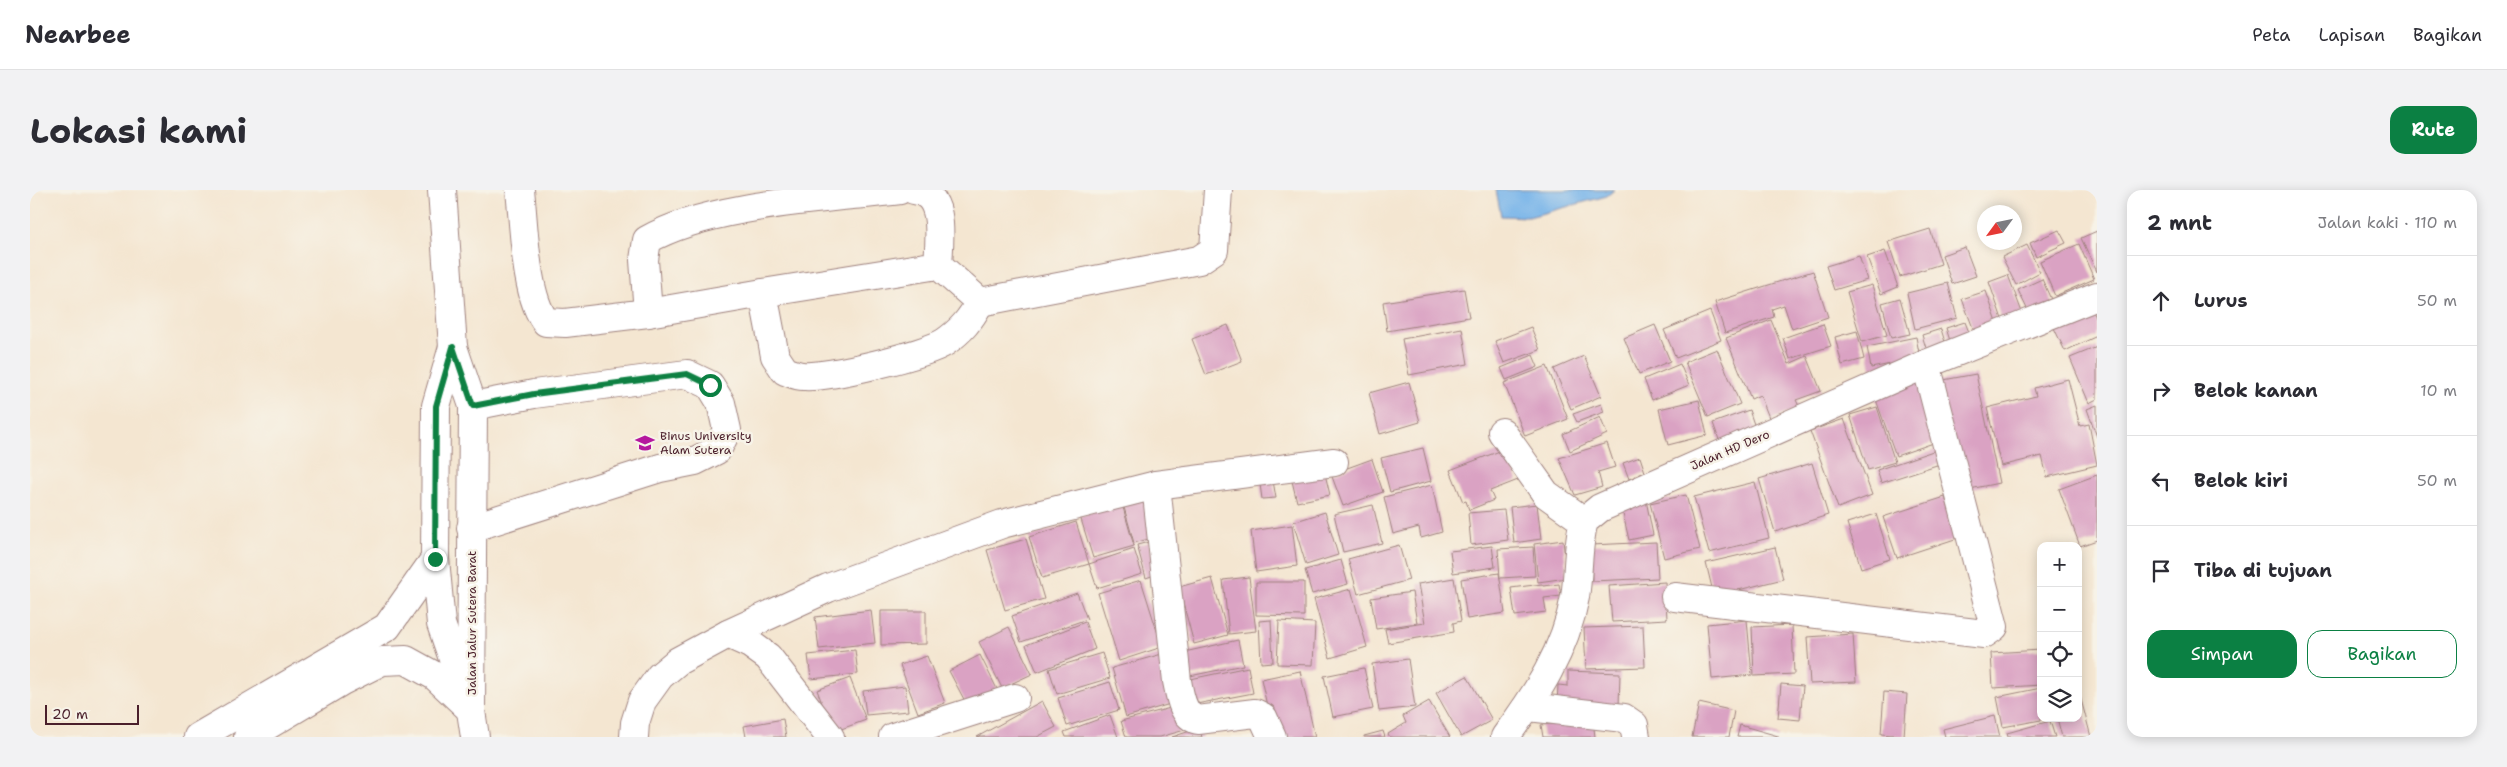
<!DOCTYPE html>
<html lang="id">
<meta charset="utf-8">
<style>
:root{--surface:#fff;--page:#f2f2f3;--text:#2b2b33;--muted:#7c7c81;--line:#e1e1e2;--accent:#0b8043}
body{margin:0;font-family:"Shantell Sans",sans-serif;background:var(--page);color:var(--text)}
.controls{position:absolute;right:15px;bottom:15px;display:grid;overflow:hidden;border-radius:10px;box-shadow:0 2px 12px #0003}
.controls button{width:45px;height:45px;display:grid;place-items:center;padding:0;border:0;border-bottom:1px solid var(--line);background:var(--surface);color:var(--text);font:25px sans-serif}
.compass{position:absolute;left:1947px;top:15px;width:45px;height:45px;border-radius:50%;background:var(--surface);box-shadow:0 2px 12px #0003;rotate:237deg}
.scale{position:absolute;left:15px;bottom:12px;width:94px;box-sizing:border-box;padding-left:5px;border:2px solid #4a1f2b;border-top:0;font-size:14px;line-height:18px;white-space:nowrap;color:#4a1f2b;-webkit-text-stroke:4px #f7f3e8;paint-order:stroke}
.stop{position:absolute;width:15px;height:15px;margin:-11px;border:4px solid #0b8043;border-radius:50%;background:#fff}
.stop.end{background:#0b8043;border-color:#fff;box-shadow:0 1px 5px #0008}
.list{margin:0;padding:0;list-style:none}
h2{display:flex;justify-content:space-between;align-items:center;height:65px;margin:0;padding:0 20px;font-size:21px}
h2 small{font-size:16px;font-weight:400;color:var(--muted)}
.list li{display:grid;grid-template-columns:32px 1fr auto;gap:15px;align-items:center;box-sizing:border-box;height:90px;padding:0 20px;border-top:1px solid var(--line)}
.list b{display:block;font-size:19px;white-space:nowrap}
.list em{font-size:16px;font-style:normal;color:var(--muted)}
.actions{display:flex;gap:10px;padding:15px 20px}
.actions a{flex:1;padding:11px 0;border:1px solid var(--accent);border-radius:15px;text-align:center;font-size:18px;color:var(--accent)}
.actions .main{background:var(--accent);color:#fff}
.icon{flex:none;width:28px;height:28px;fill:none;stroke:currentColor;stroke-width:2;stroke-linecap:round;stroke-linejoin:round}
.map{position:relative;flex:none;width:2067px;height:547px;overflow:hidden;border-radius:15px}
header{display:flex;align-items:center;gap:30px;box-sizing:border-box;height:70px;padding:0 25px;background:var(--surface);border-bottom:1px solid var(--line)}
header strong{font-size:24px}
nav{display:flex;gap:28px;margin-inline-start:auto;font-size:18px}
.intro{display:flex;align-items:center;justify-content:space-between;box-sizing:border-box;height:120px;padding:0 30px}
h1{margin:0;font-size:35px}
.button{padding:12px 22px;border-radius:15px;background:var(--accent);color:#fff;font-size:18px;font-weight:700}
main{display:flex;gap:30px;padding:0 30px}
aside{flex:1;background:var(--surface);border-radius:15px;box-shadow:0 2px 12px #0003}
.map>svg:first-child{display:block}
.water{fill:#77b4e9;stroke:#606a8a}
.building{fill:#daa2c3}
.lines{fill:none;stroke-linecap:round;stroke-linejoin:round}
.minor-casing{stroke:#9f827e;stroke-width:30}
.minor{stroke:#fff;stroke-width:28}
.route{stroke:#0b8043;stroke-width:6}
.labels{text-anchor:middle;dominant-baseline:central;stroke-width:5;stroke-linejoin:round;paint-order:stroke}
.poi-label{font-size:12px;fill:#4a1f2b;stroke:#f7f3e8;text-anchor:start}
.street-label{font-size:12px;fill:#4a1f2b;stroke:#f7f3e8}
</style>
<header>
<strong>Nearbee</strong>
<nav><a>Peta</a><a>Lapisan</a><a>Bagikan</a></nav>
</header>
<div class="intro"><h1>Lokasi kami</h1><a class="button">Rute</a></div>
<main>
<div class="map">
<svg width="2067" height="547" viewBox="0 0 2067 547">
<rect width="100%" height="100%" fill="#f7f3e8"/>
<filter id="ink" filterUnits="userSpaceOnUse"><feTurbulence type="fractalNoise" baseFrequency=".02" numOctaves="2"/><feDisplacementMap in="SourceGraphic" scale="10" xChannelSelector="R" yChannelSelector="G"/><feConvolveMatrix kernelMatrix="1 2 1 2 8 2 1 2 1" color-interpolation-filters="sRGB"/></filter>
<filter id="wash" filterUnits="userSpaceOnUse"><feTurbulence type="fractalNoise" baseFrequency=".0096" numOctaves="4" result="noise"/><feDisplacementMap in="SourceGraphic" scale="20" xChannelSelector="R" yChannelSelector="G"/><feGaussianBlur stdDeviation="1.12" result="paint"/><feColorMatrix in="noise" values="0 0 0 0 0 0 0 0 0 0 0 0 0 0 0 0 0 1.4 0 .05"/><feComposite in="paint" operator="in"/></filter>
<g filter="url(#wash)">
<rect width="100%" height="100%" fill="#f4e6d1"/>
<path class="water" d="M1466 0H1584L1577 6 1499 27 1471 26Z"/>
<g id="blocks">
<g class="building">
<path d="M1900 39 1911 74 1870 87 1858 52Z"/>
<path d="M2029 40 2036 53 2006 67 2000 53Z"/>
<path d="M2067 41V82L2051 48Z"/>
<path d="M2049 54 2064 89 2025 106 2010 71Z"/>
<path d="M1997 55 2010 82 1986 95 1972 67Z"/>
<path d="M1935 57 1946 86 1922 94 1912 65Z"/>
<path d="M1855 61 1868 97 1851 104 1837 67Z"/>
<path d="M1829 66 1837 90 1804 100 1796 76Z"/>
<path d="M1783 81 1798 127 1762 139 1754 115 1742 119 1744 127 1695 143 1685 112Z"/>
<path d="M1978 85 1993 125 1973 132 1959 92Z"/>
<path d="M2012 89 2023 114 2000 125 1988 100Z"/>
<path d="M1918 93 1927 128 1885 139 1877 103Z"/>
<path d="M1842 95 1857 145 1832 152 1817 102Z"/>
<path d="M1434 99 1439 127 1357 141 1353 112Z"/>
<path d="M1956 101 1969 138 1946 146 1932 109Z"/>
<path d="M1870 108 1880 144 1861 148 1852 113Z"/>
<path d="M2062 119 2067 130V146L2035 161 2024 138Z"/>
<path d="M1680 121 1691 150 1646 168 1634 140Z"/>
<path d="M1741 130 1759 174 1777 166 1791 201 1766 210 1770 218 1740 230 1730 205 1721 209 1696 148Z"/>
<path d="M1935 132 1942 150 1922 157 1916 138Z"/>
<path d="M1793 134 1801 156 1760 169 1753 148Z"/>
<path d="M1198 135 1212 171 1176 185 1162 149Z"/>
<path d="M1625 135 1640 171 1609 184 1594 148Z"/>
<path d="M1501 137 1510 160 1474 173 1465 151Z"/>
<path d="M1432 138 1438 174 1379 185 1372 149Z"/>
<path d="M1911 139 1918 162 1899 168 1892 145Z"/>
<path d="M1827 141 1834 169 1812 175 1805 147Z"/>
<path d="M1886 147 1890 168 1841 178 1837 157Z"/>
<path d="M2067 157V209L2059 213 2040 168Z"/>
<path d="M1687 159 1710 214 1678 227 1655 172Z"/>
<path d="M1503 165 1508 177 1476 190 1471 178Z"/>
<path d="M1554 166 1571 206 1541 219 1524 179Z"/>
<path d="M1650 174 1659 195 1622 210 1614 189Z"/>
<path d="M1517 176 1538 229 1495 246 1474 193Z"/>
<path d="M1946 184 1969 293 1930 301 1908 191Z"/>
<path d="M2038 189 2050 236 2059 234 2067 275 2017 287 2012 266 1971 276 1957 218 2006 206 2004 198Z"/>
<path d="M1891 190 1912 250 1866 266 1845 207Z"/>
<path d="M1379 192 1390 232 1350 244 1339 203Z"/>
<path d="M1669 210 1677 245 1638 255 1629 219Z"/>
<path d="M1571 214 1574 222 1547 232 1543 224Z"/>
<path d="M2067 215V247L2057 219Z"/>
<path d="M1847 217 1865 272 1838 280 1820 225Z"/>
<path d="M1719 220 1728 246 1692 258 1683 233Z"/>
<path d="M1570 227 1577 244 1540 261 1533 244Z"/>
<path d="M1814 229 1842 305 1808 318 1780 241Z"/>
<path d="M1577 253 1585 277 1568 282 1572 297 1545 305 1529 268Z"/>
<path d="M1393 258 1401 291 1360 302 1351 268Z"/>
<path d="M1912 258 1916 272 1851 293 1847 280Z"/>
<path d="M1475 259 1488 290 1460 301 1464 310 1439 320 1436 311 1433 312 1420 280Z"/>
<path d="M1610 267 1615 282 1599 289 1593 273Z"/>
<path d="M1342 269 1353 302 1313 316 1301 284Z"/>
<path d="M1782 273 1798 325 1745 342 1729 289Z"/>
<path d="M1295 284 1300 305 1267 312 1262 291Z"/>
<path d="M1242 285 1246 308 1232 309 1229 287Z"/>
<path d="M2067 285V350L2050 356 2029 299Z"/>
<path d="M1725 292 1739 348 1679 363 1664 307Z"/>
<path d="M1402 295 1412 342 1391 348 1389 337 1363 344 1354 307Z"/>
<path d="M1114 304 1126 347 1104 353 1092 310Z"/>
<path d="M1656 305 1670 359 1634 368 1620 313Z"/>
<path d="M1915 307 1928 348 1867 368 1853 327Z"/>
<path d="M1616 310 1623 345 1599 350 1591 315Z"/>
<path d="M1092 314 1104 356 1063 368 1050 326Z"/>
<path d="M1507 314 1511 349 1484 353 1480 317Z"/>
<path d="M1343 315 1352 353 1313 362 1304 324Z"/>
<path d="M1474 320 1478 350 1441 355 1438 323Z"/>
<path d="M1295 322 1308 365 1276 375 1263 332Z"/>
<path d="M1846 324 1860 369 1831 378 1817 333Z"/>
<path d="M1046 332 1059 374 1104 359 1112 384 1067 398 1059 374 1012 388 999 347Z"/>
<path d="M1262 335 1267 376 1226 382 1221 341Z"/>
<path d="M996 349 1014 409 975 420 957 360Z"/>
<path d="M1533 350 1537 388 1508 392 1504 354Z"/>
<path d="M1119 352 1127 384 1116 388 1107 355Z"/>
<path d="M1626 352 1628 388 1562 391 1561 355Z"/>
<path d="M1369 355 1379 390 1328 404 1318 369Z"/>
<path d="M1462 356 1465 377 1423 383 1420 361Z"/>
<path d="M1503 357 1505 386 1470 388 1468 359Z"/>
<path d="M1745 357 1753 389 1684 406 1676 373Z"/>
<path d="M1311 370 1318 394 1282 404 1275 380Z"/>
<path d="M1469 383 1475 423 1437 429 1431 389Z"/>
<path d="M1219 387 1226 441 1199 444 1193 390Z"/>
<path d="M1182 388 1198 445 1164 454 1149 397Z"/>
<path d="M1424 388 1431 431 1423 433 1424 442 1358 453 1355 439 1395 433 1388 394Z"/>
<path d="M1111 390 1132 457 1089 471 1068 403Z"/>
<path d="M1226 392H1274V426L1226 425Z"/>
<path d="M1635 392 1637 429 1582 432 1579 396Z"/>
<path d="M1512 394 1513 396 1529 394 1531 406 1514 408 1516 422 1485 426 1481 398Z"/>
<path d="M1321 399 1337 457 1300 468 1284 409Z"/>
<path d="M1382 402 1387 433 1346 439 1341 408Z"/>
<path d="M1047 403 1057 429 991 452 982 426Z"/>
<path d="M841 420 845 453 789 459 785 427Z"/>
<path d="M851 421H896V454L851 455Z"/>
<path d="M1241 430 1243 472 1231 473 1229 431Z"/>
<path d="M1717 430 1722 485 1682 489 1677 434Z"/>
<path d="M1249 431 1285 433 1283 475 1247 474Z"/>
<path d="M1055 432 1065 459 1007 482 996 455Z"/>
<path d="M1762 435 1764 484 1724 486 1722 437Z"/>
<path d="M1613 436 1615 477 1556 479 1554 438Z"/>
<path d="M979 437 1002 484 972 498 949 452Z"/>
<path d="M1823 444 1826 492 1780 494 1777 447Z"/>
<path d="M1208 450 1213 475 1155 487 1150 463Z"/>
<path d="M825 460 828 484 781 489 778 465Z"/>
<path d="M2011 460V495L1963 498 1961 463Z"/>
<path d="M1072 463 1080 488 1027 504 1019 479Z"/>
<path d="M1132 464 1147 512 1096 527 1082 478Z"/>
<path d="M950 465 967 499 937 515 919 481Z"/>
<path d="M897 466 915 513 888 523 870 475Z"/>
<path d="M1378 469 1385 517 1349 521 1342 474Z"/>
<path d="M1218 477 1223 503 1156 516 1151 491Z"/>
<path d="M1334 478 1343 519 1303 527 1294 486Z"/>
<path d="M1270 481 1285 547H1244L1231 489Z"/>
<path d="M1538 481 1590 483 1589 516 1527 514 1528 495 1538 496Z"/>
<path d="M1437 486 1462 530 1431 547 1406 503Z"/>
<path d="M820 488 836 530 803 542 787 500Z"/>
<path d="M1080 492 1089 520 1037 536 1028 508Z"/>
<path d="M1751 494 1773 496 1770 530 1748 528Z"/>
<path d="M875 496 878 521 836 525 833 501Z"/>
<path d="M2011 498V530L1973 537 1967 507Z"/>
<path d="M1854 502 1877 504 1874 546 1851 544Z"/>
<path d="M2049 502 2061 547H2032L2027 528H2048Z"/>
<path d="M1012 511 1026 537 1007 547H947Z"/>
<path d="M1399 511 1420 547H1360L1358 544 1376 533 1373 526Z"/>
<path d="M1669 513 1704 521 1699 547H1662Z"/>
<path d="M1148 516 1155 540 1130 547H1096L1091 531Z"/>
<path d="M1080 525 1088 547H1036L1034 542Z"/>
<path d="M1965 526 1970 547H1915L1913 539Z"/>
<path d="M753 529 756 547H716L714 536Z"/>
<path d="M1563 530 1565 547H1513L1511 535Z"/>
<path d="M2020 531 2025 547H1978L1977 543Z"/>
<path d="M1710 535 1748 546V547H1707Z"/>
<path d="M1169 538 1172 547H1142Z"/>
<path d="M1353 541 1355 547H1334V546Z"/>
</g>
</g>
</g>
<g filter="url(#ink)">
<use href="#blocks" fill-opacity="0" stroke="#9f827e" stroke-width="1"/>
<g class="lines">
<g class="minor-casing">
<g id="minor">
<path d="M412 0 423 157 443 216 441 521"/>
<path d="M490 0C494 34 495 107 516 132L535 133 618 123 733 103 745 166 755 181C761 183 767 186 773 186 795 189 897 164 915 152 932 140 940 130 950 112L908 75"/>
<path d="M733 103 908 75C909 52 917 3 884 0"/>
<path d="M950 112 1169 70 1184 60 1188 0"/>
<path d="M618 123 614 70 617 50C679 14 797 9 870 0"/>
<path d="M423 157 406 216 405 369 411 434 441 521 445 547"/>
<path d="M1472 242 1516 304 1554 331"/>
<path d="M1126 295 1147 491C1150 505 1152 526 1168 530L1225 523 1233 527 1242 547"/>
<path d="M441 338 630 278 665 271 687 260 697 240 691 213 680 195 657 184 504 204 443 216"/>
<path d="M1645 407 1954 444 1964 437 1896 174"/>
<path d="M698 444 720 454 738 467 800 547"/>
<path d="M1499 517 1594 528 1604 535 1606 547"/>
<path d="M168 547 357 437 405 369"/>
<path d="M218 547 312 491 352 471 376 470 405 486 439 518"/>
<path d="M604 547 605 533 612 511 630 486 648 471 698 444 798 398 972 334 1126 295 1304 272"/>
<path d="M863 547 985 508"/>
<path d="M1475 547C1507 504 1535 461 1545 407 1549 382 1547 356 1554 331L1570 318 1896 174 2067 106"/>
</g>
</g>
<use href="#minor" class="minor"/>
</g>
</g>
<g class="lines" filter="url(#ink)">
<path class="route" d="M405 369 406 216 423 157 443 216 504 204 657 184 680 195"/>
</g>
<defs>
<g id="university-bare" transform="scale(1.5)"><path d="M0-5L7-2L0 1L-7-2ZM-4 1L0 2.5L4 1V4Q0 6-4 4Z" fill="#b5179e" stroke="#f7f3e8" stroke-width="2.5" paint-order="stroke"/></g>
</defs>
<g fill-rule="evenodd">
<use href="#university-bare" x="615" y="253"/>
</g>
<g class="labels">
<g class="poi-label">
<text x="630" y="246">Binus University<tspan x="630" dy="14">Alam Sutera</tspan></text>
</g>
<g class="street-label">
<text transform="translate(1700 260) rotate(-23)">Jalan HD Dero</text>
<text transform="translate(442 433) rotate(-90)">Jalan Jalur Sutera Barat</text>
</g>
</g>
</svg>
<div class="controls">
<button>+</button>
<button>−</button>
<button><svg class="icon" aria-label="locate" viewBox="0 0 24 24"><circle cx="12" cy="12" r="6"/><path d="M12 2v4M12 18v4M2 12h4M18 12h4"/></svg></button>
<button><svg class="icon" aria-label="layers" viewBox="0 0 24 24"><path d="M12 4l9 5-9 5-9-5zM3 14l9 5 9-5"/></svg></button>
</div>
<svg class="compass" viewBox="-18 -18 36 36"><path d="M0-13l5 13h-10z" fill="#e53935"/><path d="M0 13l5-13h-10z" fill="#7c7c81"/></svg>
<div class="scale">20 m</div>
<div class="stop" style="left:680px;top:195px"></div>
<div class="stop end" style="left:405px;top:369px"></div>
</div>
<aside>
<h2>2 mnt<small>Jalan kaki · 110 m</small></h2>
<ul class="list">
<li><svg class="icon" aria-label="ahead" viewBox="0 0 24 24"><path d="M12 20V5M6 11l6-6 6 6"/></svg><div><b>Lurus</b></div><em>50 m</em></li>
<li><svg class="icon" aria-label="right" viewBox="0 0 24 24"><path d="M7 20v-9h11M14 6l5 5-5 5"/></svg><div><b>Belok kanan</b></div><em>10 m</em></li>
<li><svg class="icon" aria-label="left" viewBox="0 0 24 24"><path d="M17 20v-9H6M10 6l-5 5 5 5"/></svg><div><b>Belok kiri</b></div><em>50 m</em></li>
<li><svg class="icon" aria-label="arrive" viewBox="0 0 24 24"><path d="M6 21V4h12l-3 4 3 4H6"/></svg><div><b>Tiba di tujuan</b></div></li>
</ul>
<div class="actions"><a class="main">Simpan</a><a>Bagikan</a></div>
</aside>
</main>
